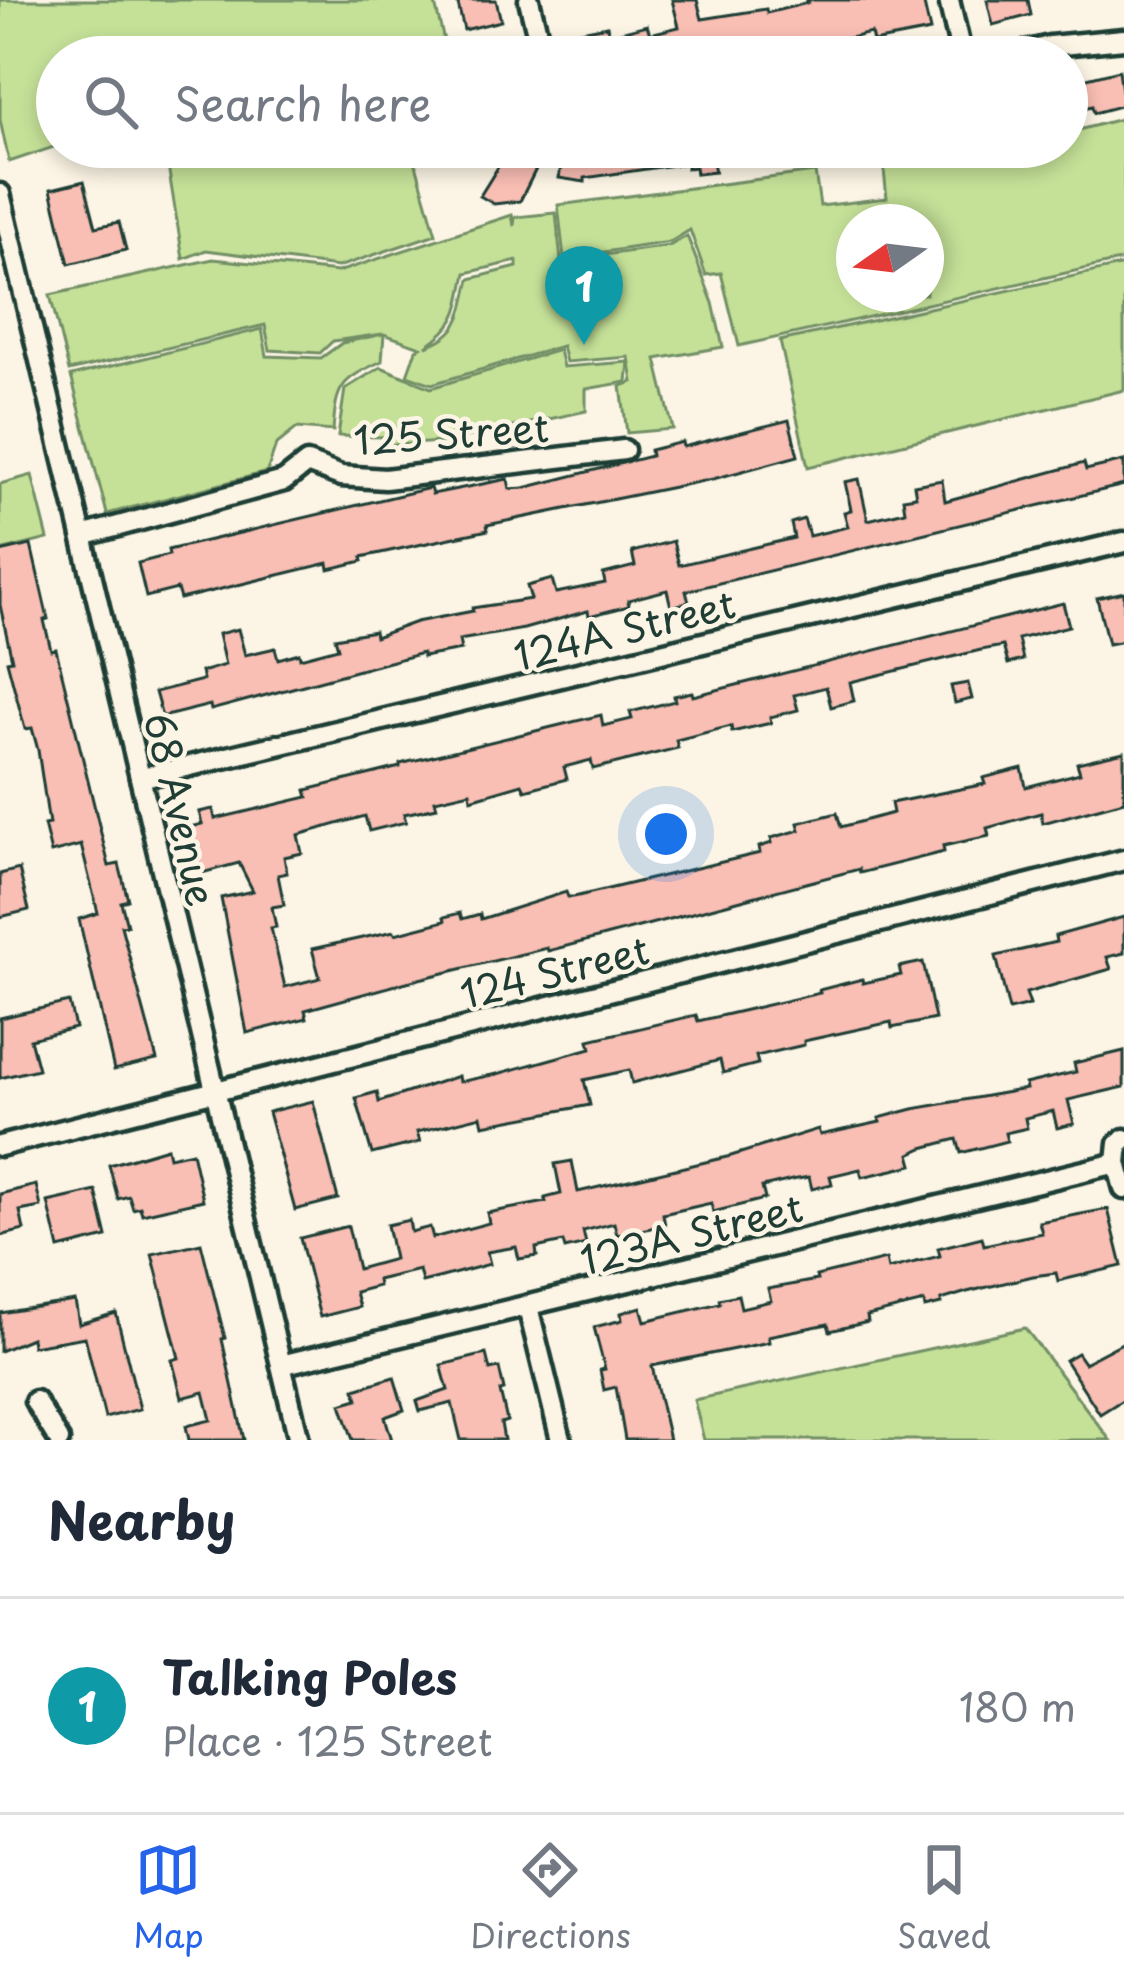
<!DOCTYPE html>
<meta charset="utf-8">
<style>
:root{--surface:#fff;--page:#f2f2f3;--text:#1f2937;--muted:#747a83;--line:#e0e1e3;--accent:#2563eb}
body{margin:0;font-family:"Playpen Sans",sans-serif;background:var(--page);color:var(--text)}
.compass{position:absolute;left:836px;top:204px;width:108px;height:108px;border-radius:50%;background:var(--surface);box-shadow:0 6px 18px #0003;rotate:256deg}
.you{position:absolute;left:666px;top:834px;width:42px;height:42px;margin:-30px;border:9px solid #fff;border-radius:50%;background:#1a73e8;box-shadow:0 0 0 18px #1a73e833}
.badge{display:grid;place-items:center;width:78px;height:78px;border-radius:50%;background:var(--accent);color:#fff;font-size:39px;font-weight:700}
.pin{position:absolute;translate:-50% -99px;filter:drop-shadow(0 3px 6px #0008)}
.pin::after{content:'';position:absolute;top:63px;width:42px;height:36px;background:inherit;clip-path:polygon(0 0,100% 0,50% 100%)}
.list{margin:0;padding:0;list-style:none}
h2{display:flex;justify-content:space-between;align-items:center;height:156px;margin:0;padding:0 48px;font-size:51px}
h2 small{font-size:39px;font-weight:400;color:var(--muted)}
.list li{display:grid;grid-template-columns:78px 1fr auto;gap:36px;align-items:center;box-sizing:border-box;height:216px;padding:0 48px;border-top:3px solid var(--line)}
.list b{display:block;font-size:45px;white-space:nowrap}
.list p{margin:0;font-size:39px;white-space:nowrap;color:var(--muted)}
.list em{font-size:39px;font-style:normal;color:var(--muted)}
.icon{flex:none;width:66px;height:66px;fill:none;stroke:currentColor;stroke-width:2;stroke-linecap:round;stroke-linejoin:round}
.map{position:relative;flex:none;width:1124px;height:1440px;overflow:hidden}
.search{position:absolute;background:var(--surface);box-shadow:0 6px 18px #0003;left:36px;right:36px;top:36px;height:132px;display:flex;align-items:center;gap:30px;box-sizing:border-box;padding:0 42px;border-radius:66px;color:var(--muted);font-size:45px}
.sheet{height:372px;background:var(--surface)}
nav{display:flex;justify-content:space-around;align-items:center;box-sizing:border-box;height:168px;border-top:3px solid var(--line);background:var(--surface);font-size:33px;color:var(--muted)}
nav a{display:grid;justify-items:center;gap:6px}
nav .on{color:var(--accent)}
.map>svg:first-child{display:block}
.green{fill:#c5e198;stroke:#728f66;stroke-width:3;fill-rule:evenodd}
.building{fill:#f9beb4;stroke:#1f3d34;stroke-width:3}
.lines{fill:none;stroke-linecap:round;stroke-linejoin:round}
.minor-casing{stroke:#1f3d34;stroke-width:27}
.minor{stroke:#fcf5e5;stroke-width:18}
.labels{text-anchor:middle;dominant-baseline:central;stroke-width:9;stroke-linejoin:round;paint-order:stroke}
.street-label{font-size:39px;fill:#1f3d34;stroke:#fcf5e5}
</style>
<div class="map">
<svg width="1124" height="1440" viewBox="0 0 1124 1440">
<rect width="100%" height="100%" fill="#fcf5e5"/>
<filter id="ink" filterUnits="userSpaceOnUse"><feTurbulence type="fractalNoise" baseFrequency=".00833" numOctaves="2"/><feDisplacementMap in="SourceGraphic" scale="24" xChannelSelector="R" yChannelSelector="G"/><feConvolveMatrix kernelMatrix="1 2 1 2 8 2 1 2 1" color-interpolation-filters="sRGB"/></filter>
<g filter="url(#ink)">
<g class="green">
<path d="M0 0H434L448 57H57V146L9 162 0 120Z"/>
<path d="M1124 118V260L739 346 721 273 706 275 690 230 670 242 564 258 558 205 815 172 820 206 887 198 883 161 1012 147H1067V133ZM854 222H926V294H854Z"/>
<path d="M165 147H411L436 234 338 267 206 250 183 259Z"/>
<path d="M556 213 561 261 669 246 687 236 713 303 723 347 656 359 673 429 627 433 621 386 633 382 629 357 566 362 562 346 432 384 407 375 416 350 421 347 384 334 382 361C341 380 336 385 333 431L297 428 276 445 267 472 107 514 71 376 262 329 267 356 321 358 342 343 383 334 333 341 320 353 270 350 265 325 69 371 50 295 213 259 338 272 512 215 514 226 515 217ZM517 261V267L470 279C462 313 461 335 426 346 459 323 458 313 466 273Z"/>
<path d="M1124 265V390L808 467 780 341Z"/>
<path d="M559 350 563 367 629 362 627 382 586 389V411L443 442 393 445 385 437 338 436 345 389 381 367 431 388Z"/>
<path d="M32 475 48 539 0 551V484Z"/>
<path d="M1025 1328 1110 1440H704L694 1400Z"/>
</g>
<g class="building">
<path d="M457 0H496L501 21 464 30Z"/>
<path d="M672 0H697L702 19 766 9 767 13 808 3 807 0H923L930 31 873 42 871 33 837 41 838 47 820 52 818 47 797 53 794 43 747 57H575L570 33 607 26 609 35 647 25 650 34 679 27Z"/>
<path d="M987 0H1028L1031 15 993 25Z"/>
<path d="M1119 70 1124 105 1094 113 1092 106 1067 112V83Z"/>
<path d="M493 147H528L530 158 539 163 520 201 494 204 480 196 498 167Z"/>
<path d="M597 147H753V157L713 162 715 172 696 174 695 167 687 168V163L585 178V182L559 178 563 153 598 159Z"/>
<path d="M84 181 96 227 119 222 126 250 69 264 51 189Z"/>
<path d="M789 420 798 456 713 479 487 525 488 530 362 557 363 561 329 569 328 563 180 599 177 589 146 597 138 563 169 555 168 550 430 488 432 494 508 479 510 489 524 488 651 456 650 450 682 442 683 447Z"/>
<path d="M1124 461V485L686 591 689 602 671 607 667 590 628 600 629 606 589 616 588 611 524 629 459 640 461 650 423 657 422 653 211 710 210 705 162 717 155 692 203 680 201 672 225 665 218 634 238 629 245 655 275 648 278 659 299 653 300 658 338 648 335 638 374 631 375 637 416 622 473 611 472 608 531 599 527 586 552 579 556 593 605 583 603 574 635 566 632 552 673 541 679 565 794 538 791 523 804 519 809 536 848 527 844 512 851 510 845 482 859 479 868 520 905 511 903 498 916 496 914 485 942 480 945 501 1084 463 1086 470Z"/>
<path d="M31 545 48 619 44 620 51 650 56 649 109 866 119 864 128 900 121 902 127 925 121 926 157 1060 114 1070 79 919 98 913 81 845 51 853 44 825 49 824 38 750 32 728 25 729 7 661 12 660 0 605V552Z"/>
<path d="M1124 592V641L1108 644 1097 598Z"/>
<path d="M1063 603 1069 626 1018 639 1023 660 1008 664 1003 646 981 650 850 682 854 701 831 707 826 687 794 695 798 710 770 717 771 723 732 732 731 726 676 740 678 748 593 769 591 760 564 767 567 779 525 790 522 784 471 799 470 792 435 800 437 807 404 814 406 822 369 831 365 816 298 835 302 853 284 857 287 873 278 875 284 905 272 907 276 927 271 928 285 987 320 978 312 949 394 931 395 934 445 921 444 917 460 913 462 919 480 914 481 919 566 892 568 897H574L760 853 759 847 772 843 771 838 800 830 798 823 837 813 841 827 893 813 891 803 985 784 983 778 1022 768 1026 787 1080 773 1077 763 1124 752V801L1043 823 1041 813 987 828 989 836 943 846 944 852 860 873 859 869 548 951 547 948 407 982 305 1010 307 1018 247 1033 221 898 253 891 239 863 202 873 190 827 202 824 199 812 213 809 215 819 308 797 306 790 400 767V764L601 715 603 726 632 719 630 712 675 701 674 696 692 692 693 696Z"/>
<path d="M968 683 972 699 955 703 951 686Z"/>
<path d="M19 869 29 910 0 917V874Z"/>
<path d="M1124 917V953L1107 957 1111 969 1026 993 1030 1005 1009 1010 996 956 1056 942 1055 936Z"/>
<path d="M923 962 935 1019 892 1028 891 1022 804 1041V1045L756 1056 758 1064 723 1073 720 1060 632 1083 629 1070 584 1080 590 1105 483 1125 481 1116 417 1132 420 1142 372 1154 356 1098 377 1092 379 1102 458 1076 459 1082 497 1074 591 1048 589 1040 696 1015 698 1021 820 993 819 990 862 979 863 983 901 975 899 967Z"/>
<path d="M69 1002 75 1028 30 1039 38 1069 0 1078V1018Z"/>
<path d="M1124 1051V1087L1068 1100 1074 1124 1057 1128 1053 1111 1025 1118 1027 1128 1005 1133 1007 1141 961 1153 957 1139 923 1148 910 1154 913 1165 893 1170 862 1177 860 1169 830 1176 832 1184 812 1189 809 1177 792 1180 762 1187 765 1199 713 1212 711 1203 663 1214 665 1225 617 1235 614 1223 583 1231 586 1244 565 1249 563 1242 536 1248 537 1256 519 1259 516 1247 487 1252 490 1264 442 1277 422 1282 419 1270 377 1280 378 1286 355 1292 359 1307 320 1317 300 1238 348 1226 358 1269 394 1259 387 1225 409 1220 411 1232 430 1227 433 1238 489 1223 487 1213 546 1202 545 1198 561 1194 555 1164 572 1161 578 1192 731 1156 818 1129 820 1135 880 1122 879 1118 913 1109 1026 1089 1025 1084 1076 1072 1074 1063Z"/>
<path d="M313 1101 338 1199 295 1210 268 1112Z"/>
<path d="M167 1148 169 1157 192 1152 203 1200 142 1214 140 1207 133 1209 129 1196 118 1199 109 1165Z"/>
<path d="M36 1185 41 1207 20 1211 24 1230 0 1236V1194Z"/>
<path d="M96 1191 107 1237 59 1249 48 1202Z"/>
<path d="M1108 1209 1122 1266 1058 1281 1056 1273 1033 1276 967 1292 941 1300V1304L925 1308 924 1302 867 1316 868 1322 830 1331 828 1324 768 1336 769 1342 652 1366 669 1440H625L616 1387 604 1390 600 1370 605 1369 594 1327 622 1320 621 1313 641 1307 645 1321 720 1303 719 1299 738 1295 741 1308 771 1301 768 1289 817 1280 816 1276 886 1259 888 1269 940 1256 938 1248 982 1237 984 1245 1042 1233 1039 1222Z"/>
<path d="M201 1243 225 1338 222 1339 244 1440H189L186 1426 211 1420 204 1392 182 1398 172 1360 179 1358 152 1254Z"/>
<path d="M75 1301 79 1324 116 1313 140 1409 105 1418 85 1337 32 1346 31 1338 0 1351V1313Z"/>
<path d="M1124 1342V1399L1100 1414 1065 1360 1077 1353 1084 1363Z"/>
<path d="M486 1354 490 1370 499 1368 504 1390 500 1391 507 1421 501 1423 504 1440H461L452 1403 420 1411 417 1401 448 1390 441 1365Z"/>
<path d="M394 1377 404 1410 385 1417 392 1440H353L341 1404 358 1399 355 1389Z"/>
</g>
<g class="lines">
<g class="minor-casing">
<g id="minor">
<path d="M529 0 543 57"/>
<path d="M949 0 962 57"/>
<path d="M1004 57 1050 46 1124 39"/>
<path d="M0 194 299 1440"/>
<path d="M82 536 284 481 307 463 341 476 385 479 624 450"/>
<path d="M140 778 1124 542"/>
<path d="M1124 1139 1119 1143 1117 1163 1124 1189"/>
<path d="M0 1146 1124 860"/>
<path d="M528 1307 561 1440"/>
<path d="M281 1365 1117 1163"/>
<path d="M35 1401 59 1440"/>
</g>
</g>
<use href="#minor" class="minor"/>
</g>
</g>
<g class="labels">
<g class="street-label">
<text transform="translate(451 432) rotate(-4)">125 Street</text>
<text transform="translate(624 628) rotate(-14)">124A Street</text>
<text transform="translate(182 809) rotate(77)">68 Avenue</text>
<text transform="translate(554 970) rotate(-14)">124 Street</text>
<text transform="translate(691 1232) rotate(-14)">123A Street</text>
</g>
</g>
</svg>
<svg class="compass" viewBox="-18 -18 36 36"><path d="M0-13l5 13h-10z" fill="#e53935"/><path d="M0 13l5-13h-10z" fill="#747a83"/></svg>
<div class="you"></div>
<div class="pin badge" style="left:584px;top:345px;background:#0f9aa8">1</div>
<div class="search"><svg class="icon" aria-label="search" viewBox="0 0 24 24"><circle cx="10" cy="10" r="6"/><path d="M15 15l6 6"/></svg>Search here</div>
</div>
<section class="sheet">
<h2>Nearby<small></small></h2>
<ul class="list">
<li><span class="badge" style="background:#0f9aa8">1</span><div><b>Talking Poles</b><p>Place · 125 Street</p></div><em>180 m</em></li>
</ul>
</section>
<nav>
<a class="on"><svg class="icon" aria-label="map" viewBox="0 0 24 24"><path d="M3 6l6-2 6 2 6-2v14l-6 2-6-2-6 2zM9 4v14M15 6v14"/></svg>Map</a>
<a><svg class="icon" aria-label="directions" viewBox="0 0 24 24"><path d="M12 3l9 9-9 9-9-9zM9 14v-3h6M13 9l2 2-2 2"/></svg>Directions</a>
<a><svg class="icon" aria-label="saved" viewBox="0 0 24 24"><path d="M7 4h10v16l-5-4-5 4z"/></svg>Saved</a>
</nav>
